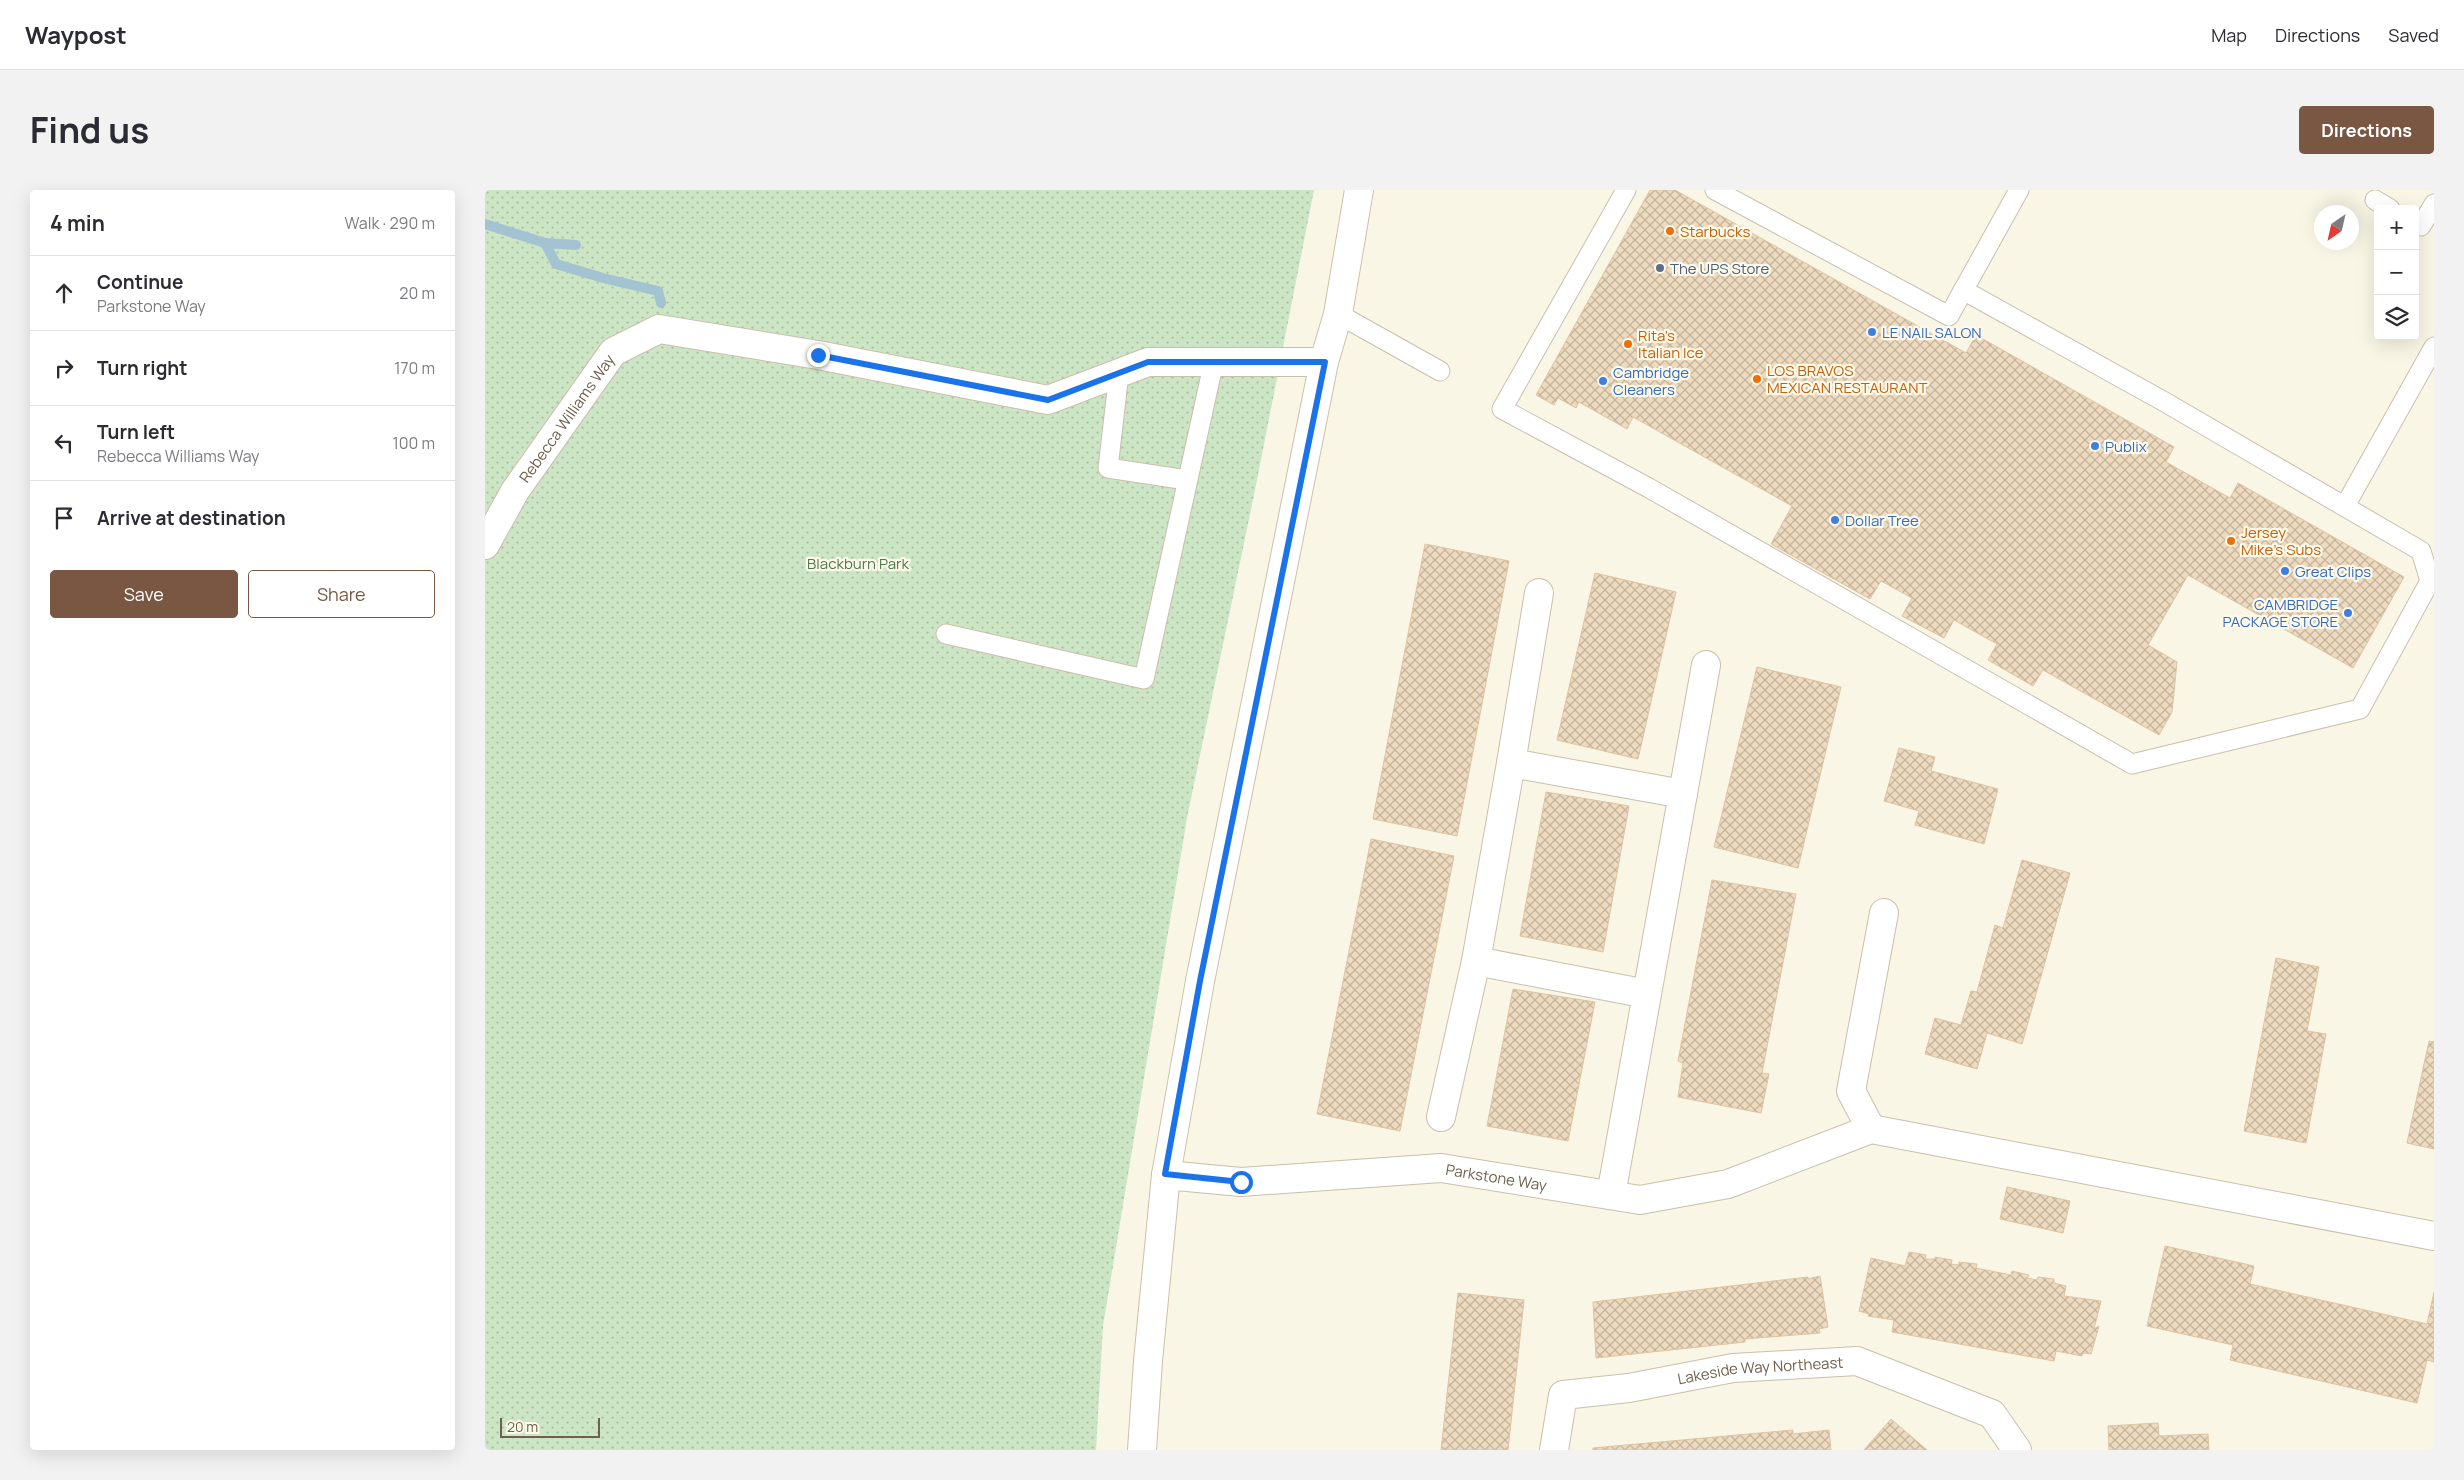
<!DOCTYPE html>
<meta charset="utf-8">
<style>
:root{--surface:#fff;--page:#f2f2f3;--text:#2b2b33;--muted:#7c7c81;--line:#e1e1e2;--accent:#795742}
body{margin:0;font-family:Manrope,sans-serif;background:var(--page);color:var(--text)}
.controls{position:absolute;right:15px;top:15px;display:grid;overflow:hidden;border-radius:5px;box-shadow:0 5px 20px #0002}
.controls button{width:45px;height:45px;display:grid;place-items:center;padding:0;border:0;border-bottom:1px solid var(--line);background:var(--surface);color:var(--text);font:25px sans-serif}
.compass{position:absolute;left:1829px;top:15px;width:45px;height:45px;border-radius:50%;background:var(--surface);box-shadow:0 5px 20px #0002;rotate:214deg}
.scale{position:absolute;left:15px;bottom:12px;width:100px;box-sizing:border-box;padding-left:5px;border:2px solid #70604d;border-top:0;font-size:14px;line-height:18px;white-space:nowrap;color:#70604d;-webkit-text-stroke:4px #fdfaeb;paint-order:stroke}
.stop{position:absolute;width:15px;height:15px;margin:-11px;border:4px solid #1a73e8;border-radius:50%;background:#fff}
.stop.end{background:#1a73e8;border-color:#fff;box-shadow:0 1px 5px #0008}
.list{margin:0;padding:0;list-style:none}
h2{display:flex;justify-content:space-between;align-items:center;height:65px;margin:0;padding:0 20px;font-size:21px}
h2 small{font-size:16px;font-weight:400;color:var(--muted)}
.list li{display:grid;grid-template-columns:32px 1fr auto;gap:15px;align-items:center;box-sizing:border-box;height:75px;padding:0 20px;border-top:1px solid var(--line)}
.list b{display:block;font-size:19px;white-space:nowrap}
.list p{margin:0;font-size:16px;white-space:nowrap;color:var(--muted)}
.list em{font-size:16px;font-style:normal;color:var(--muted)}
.actions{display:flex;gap:10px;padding:15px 20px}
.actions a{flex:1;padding:11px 0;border:1px solid var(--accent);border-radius:5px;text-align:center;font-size:18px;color:var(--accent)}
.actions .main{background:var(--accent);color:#fff}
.icon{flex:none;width:28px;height:28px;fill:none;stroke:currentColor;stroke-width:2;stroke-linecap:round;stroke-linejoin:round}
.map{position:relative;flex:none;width:1949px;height:1260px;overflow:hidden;border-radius:5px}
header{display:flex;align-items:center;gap:30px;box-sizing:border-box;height:70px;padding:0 25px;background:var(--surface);border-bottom:1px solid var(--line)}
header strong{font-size:24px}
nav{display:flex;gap:28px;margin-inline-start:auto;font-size:18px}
.intro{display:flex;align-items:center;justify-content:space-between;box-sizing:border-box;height:120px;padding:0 30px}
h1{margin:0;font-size:35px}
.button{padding:12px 22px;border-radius:5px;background:var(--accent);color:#fff;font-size:18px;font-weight:700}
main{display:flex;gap:30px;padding:0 30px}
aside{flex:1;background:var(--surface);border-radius:5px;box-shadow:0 5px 20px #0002}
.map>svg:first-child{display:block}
.green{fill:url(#green-dots)}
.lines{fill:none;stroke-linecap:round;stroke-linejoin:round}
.stream{stroke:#a3c2d2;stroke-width:10}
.building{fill:url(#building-cross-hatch);stroke:#dec4a1}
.service-casing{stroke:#cabfac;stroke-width:21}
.minor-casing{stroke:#cabfac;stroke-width:30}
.secondary-casing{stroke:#cdc0ab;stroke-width:30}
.service{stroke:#fff;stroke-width:19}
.minor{stroke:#fff;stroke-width:28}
.secondary{stroke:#fff;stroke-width:28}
.route{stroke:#1a73e8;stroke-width:6}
.food-dot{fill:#e8710a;stroke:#fdfaeb;stroke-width:2}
.service-dot{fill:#5c6f8a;stroke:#fdfaeb;stroke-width:2}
.shop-dot{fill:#3f7fe0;stroke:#fdfaeb;stroke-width:2}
.labels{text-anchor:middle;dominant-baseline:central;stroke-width:4.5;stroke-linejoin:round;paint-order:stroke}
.food-label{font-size:15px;fill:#c56008;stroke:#fdfaeb;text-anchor:start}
.service-label{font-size:15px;fill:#4e5e75;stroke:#fdfaeb;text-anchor:start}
.shop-label{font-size:15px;fill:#366cbe;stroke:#fdfaeb;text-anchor:start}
.street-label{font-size:15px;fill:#70604d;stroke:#fdfaeb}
.park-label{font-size:15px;fill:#4e7a49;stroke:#fdfaeb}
</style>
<header>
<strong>Waypost</strong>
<nav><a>Map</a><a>Directions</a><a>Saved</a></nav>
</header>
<div class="intro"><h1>Find us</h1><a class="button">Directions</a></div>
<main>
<aside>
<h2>4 min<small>Walk · 290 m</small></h2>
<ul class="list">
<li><svg class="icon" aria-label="ahead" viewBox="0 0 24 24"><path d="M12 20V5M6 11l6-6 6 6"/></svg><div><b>Continue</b><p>Parkstone Way</p></div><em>20 m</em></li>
<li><svg class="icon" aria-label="right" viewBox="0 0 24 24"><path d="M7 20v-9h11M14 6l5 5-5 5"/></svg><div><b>Turn right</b></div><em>170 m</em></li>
<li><svg class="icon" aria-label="left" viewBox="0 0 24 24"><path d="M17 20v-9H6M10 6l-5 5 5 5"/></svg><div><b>Turn left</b><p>Rebecca Williams Way</p></div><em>100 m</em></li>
<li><svg class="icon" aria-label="arrive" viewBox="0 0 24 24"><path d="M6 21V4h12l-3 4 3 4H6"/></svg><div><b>Arrive at destination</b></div></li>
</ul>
<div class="actions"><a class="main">Save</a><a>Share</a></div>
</aside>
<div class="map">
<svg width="1949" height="1260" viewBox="0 0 1949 1260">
<defs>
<pattern id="green-dots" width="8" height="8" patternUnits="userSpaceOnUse" patternTransform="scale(1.25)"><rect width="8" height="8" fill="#cce6c5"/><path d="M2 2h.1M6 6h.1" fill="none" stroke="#aabea2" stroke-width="1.8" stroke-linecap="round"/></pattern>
<pattern id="building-cross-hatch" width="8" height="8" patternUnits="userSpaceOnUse" patternTransform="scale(1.25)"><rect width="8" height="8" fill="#eddabf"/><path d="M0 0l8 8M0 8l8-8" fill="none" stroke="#c4b49d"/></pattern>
</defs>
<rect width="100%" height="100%" fill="#faf6e5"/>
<path class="green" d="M0 0H829L769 305 702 628 618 1136 611 1260H0Z"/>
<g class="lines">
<g class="stream">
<path d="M0 34 60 53 71 74 118 88 173 101 176 113"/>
<path d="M60 53 91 55"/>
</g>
</g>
<g class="building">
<path d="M1165 0H1190L1481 163 1491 145 1689 257 1681 272 1745 308 1753 293 1919 387 1868 478 1703 385 1663 455 1692 472 1687 522 1674 545 1558 480 1548 496 1503 470 1512 454 1469 430 1459 448 1417 426 1427 408 1396 391 1385 409 1286 354 1307 316 1148 227 1142 239 1094 212 1091 218 1073 208 1069 215 1051 205Z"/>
<path d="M940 354 1024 371 972 646 888 629Z"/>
<path d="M1110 383 1191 402 1153 569 1072 550Z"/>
<path d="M1272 477 1356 497 1313 678 1229 657Z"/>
<path d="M1414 558 1450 567 1446 581 1513 599 1499 654 1430 635 1434 621 1399 611Z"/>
<path d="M1061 602 1144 616 1118 762 1035 746Z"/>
<path d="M886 649 969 666 915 941 832 924Z"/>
<path d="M1537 670 1585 683 1537 854 1502 843 1492 879 1440 864 1450 828 1476 835 1486 801 1492 802 1510 735 1518 738Z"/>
<path d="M1227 690 1311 704 1277 883 1284 884 1276 923 1193 907 1198 873 1193 871Z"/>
<path d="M1791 768 1834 777 1822 841 1841 844 1821 953 1759 941Z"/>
<path d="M1028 799 1110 812 1083 951 1002 936Z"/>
<path d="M1944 851 1949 852V959L1922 953Z"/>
<path d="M1522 997 1585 1011 1578 1043 1515 1029Z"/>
<path d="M1680 1056 1769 1076 1765 1094 1942 1134 1949 1102V1172L1942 1170 1932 1213 1745 1170 1748 1155 1662 1136Z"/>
<path d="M1424 1062 1441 1065 1440 1069H1450V1067L1467 1070 1466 1074 1474 1075V1072L1492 1074 1491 1078 1526 1085 1527 1081 1544 1085 1542 1088 1552 1090 1553 1087 1569 1089V1093L1581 1096 1579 1106 1616 1111 1609 1139 1614 1136 1606 1164 1598 1163 1597 1166 1571 1161 1569 1171 1407 1142 1409 1130 1383 1126 1384 1124 1374 1121 1386 1068 1420 1076Z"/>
<path d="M1335 1086 1343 1137 1334 1139 1335 1143 1260 1149V1152L1111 1168 1108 1112 1323 1087V1089Z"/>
<path d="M973 1103 1039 1110 1023 1260H956Z"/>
<path d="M1406 1229 1442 1260H1379Z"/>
<path d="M1673 1233 1674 1246 1723 1244 1724 1260H1624L1623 1236Z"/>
<path d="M1308 1240V1244L1344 1240 1346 1260H1108V1258Z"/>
</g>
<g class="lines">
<g class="service-casing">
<g id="service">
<path d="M1141 0 1017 219 1164 298 1647 574 1875 519 1945 391 1936 361 1678 211 1478 100"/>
<path d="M1230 0 1464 126 1534 0"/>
<path d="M1890 10 1905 19"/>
<path d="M1936 36 1949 14"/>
<path d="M853 124 955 181"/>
<path d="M634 183 623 278 702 290"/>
<path d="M1860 316 1949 157"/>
<path d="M461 444 659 489 729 171"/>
</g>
</g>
<g class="minor-casing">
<g id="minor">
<path id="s1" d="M0 355 30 301 128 162 174 139 333 165 563 210 663 172H839"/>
<path d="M1054 403 1026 573 1198 604"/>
<path d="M1026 573 991 771 1162 804"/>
<path d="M956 927 991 771"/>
<path d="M1386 939 1366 901 1399 723"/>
<path id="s2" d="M681 985 756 992 956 978 1155 1010 1243 994 1386 939 1949 1046"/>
<path d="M1126 1005 1221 475"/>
<path id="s3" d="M1069 1260 1078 1205 1144 1198 1248 1178 1372 1171 1507 1224 1532 1260"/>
</g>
</g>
<g class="secondary-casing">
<path id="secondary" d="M657 1260 663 1171 681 985 715 791 839 172 853 124 874 0"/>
</g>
<use href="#service" class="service"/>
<use href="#minor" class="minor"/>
<use href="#secondary" class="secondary"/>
</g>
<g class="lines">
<path class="route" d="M333 165 563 210 663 172H840L715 791 680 984 756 992"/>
</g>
<g class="food-dot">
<circle cx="1185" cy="41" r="5"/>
<circle cx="1143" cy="154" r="5"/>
<circle cx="1272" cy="189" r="5"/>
<circle cx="1746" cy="351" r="5"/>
</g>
<circle class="service-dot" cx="1175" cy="78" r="5"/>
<g class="shop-dot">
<circle cx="1387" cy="142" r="5"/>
<circle cx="1118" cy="191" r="5"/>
<circle cx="1610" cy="256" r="5"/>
<circle cx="1350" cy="330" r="5"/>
<circle cx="1800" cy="381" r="5"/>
<circle cx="1863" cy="423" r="5"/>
</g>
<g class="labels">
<g class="food-label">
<text x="1195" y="41">Starbucks</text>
<text x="1153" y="145">Rita's<tspan x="1153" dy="17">Italian Ice</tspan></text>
<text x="1282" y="180">LOS BRAVOS<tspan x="1282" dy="17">MEXICAN RESTAURANT</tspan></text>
<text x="1756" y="342">Jersey<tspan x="1756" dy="17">Mike's Subs</tspan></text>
</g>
<g class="service-label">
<text x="1185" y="78">The UPS Store</text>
</g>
<g class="shop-label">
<text x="1397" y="142">LE NAIL SALON</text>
<text x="1128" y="182">Cambridge<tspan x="1128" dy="17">Cleaners</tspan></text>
<text x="1620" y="256">Publix</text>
<text x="1360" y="330">Dollar Tree</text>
<text x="1810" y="381">Great Clips</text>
<text x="1853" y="414" text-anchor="end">CAMBRIDGE<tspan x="1853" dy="17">PACKAGE STORE</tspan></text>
</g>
<g class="street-label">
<text stroke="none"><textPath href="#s1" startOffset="151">Rebecca Williams Way</textPath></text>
<text stroke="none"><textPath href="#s2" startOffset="332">Parkstone Way</textPath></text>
<text stroke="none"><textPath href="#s3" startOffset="255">Lakeside Way Northeast</textPath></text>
</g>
<g class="park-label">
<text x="373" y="373">Blackburn Park</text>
</g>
</g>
</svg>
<div class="controls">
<button>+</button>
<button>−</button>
<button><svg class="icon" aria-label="layers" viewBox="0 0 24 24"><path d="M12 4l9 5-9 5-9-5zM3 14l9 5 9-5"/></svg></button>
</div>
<svg class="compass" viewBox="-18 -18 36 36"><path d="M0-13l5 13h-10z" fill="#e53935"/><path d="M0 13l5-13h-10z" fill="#7c7c81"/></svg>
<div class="scale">20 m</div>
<div class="stop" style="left:756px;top:992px"></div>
<div class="stop end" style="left:333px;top:165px"></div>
</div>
</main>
